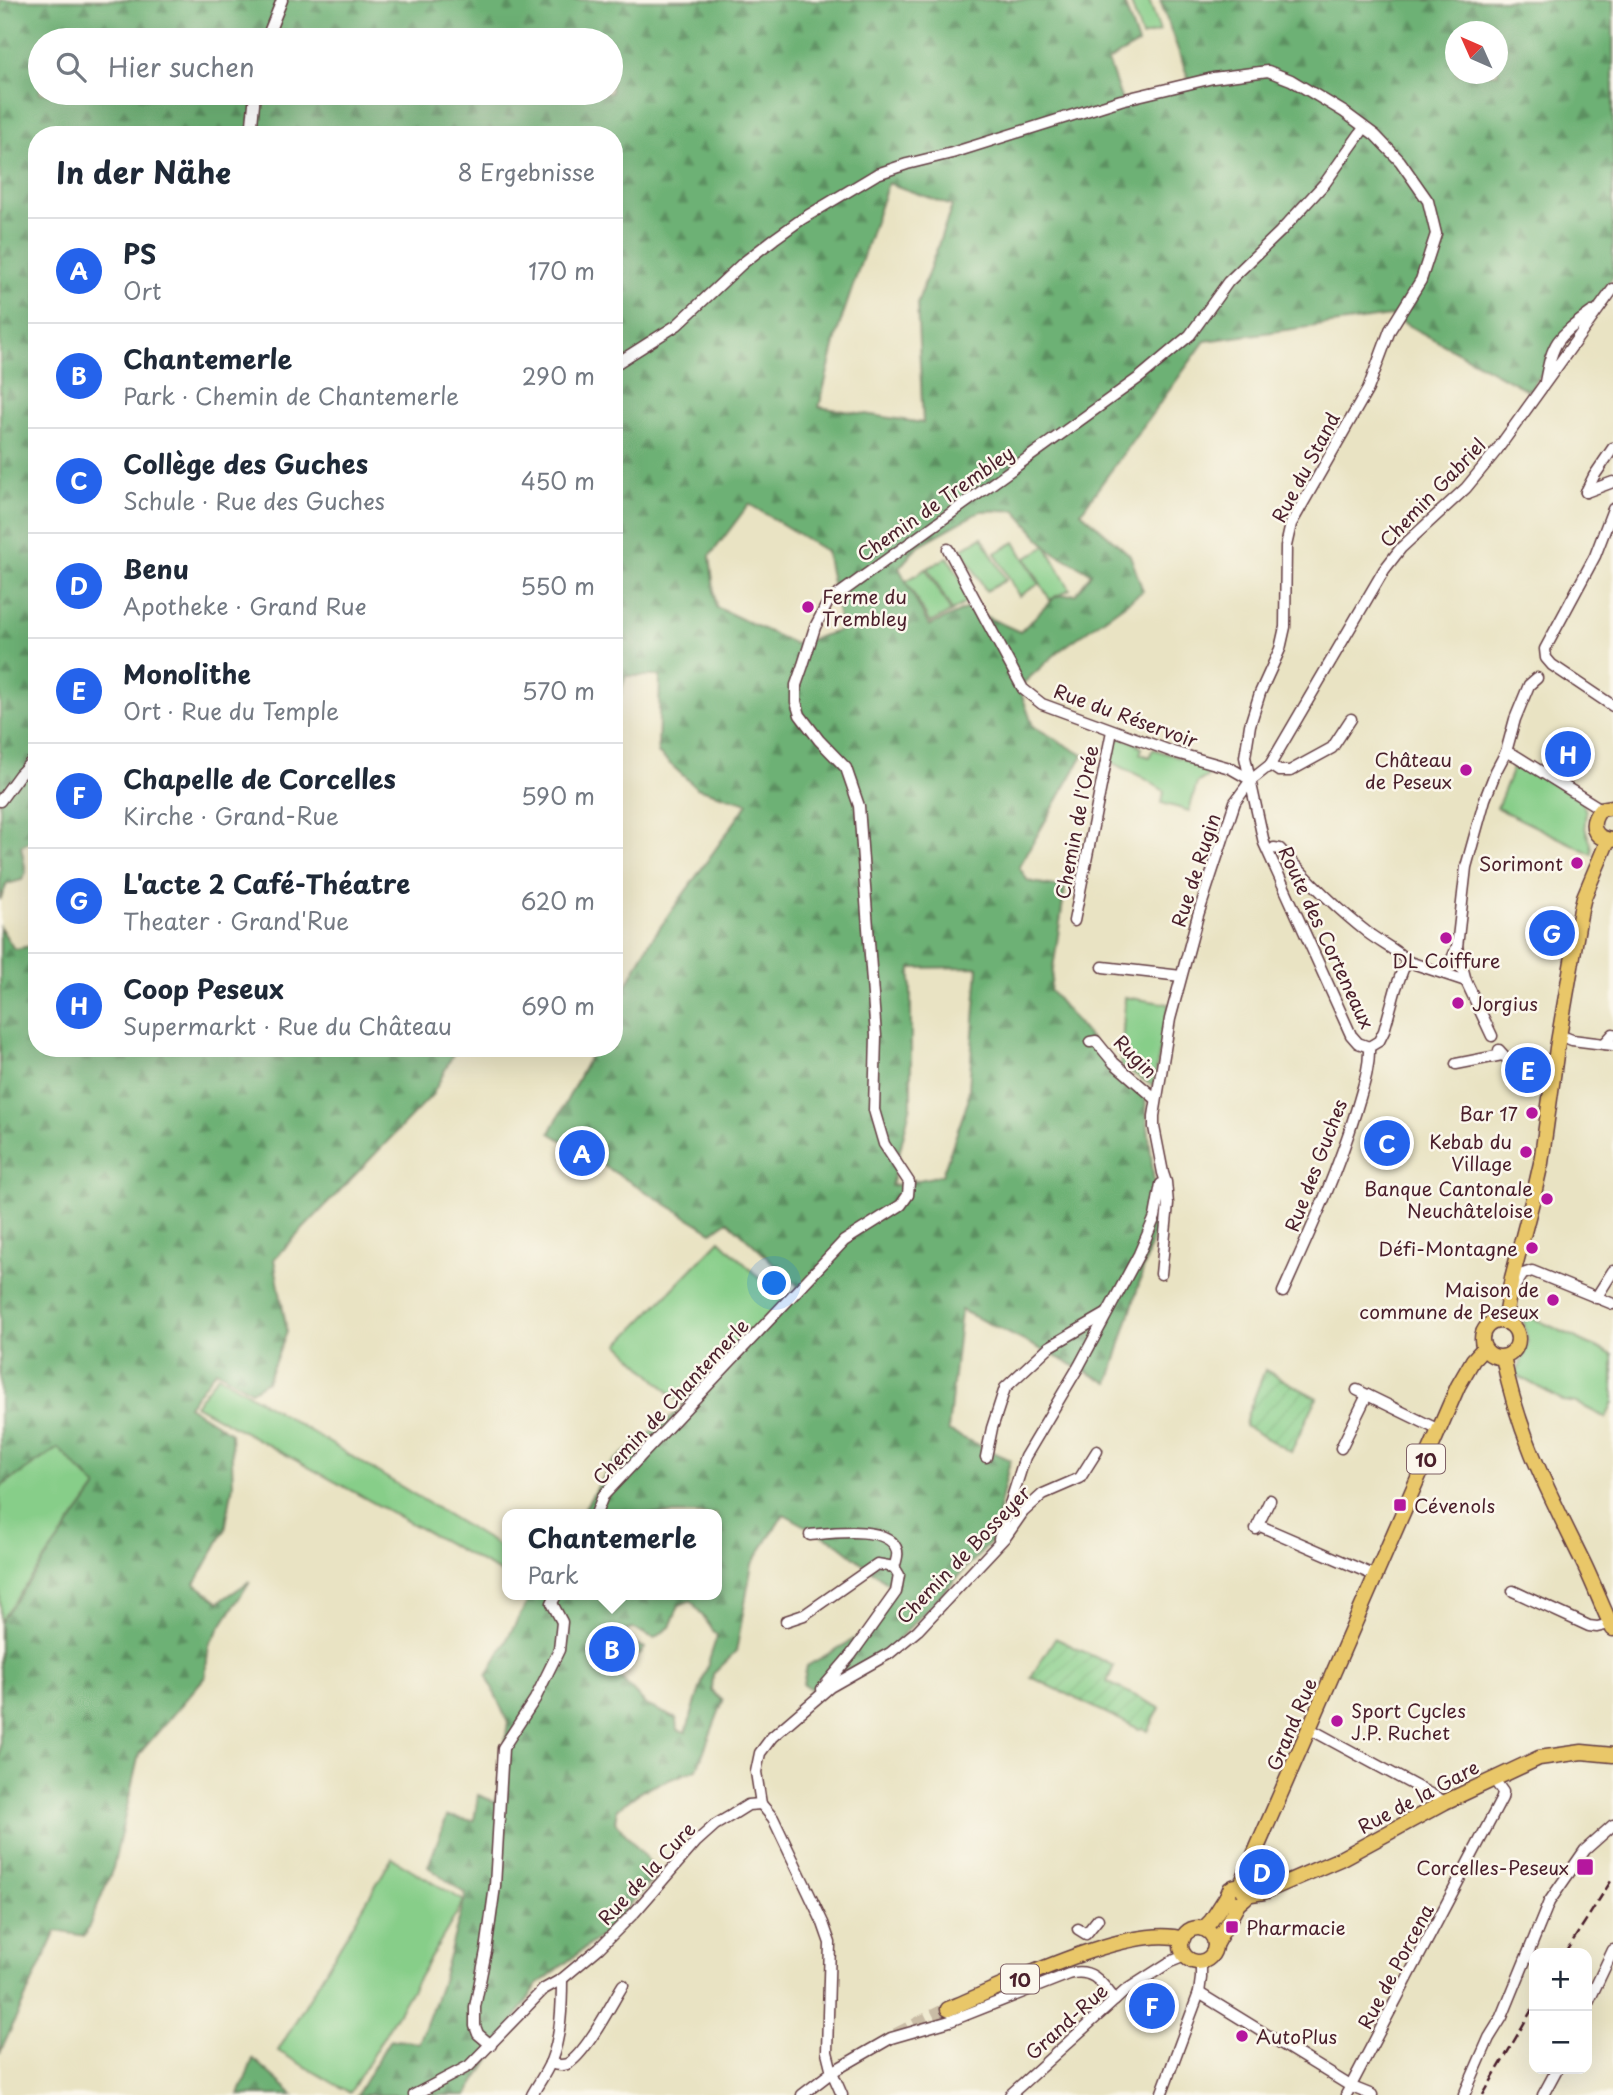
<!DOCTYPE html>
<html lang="de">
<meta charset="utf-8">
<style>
:root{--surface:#fff;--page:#f2f2f3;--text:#1f2937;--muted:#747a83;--line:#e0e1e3;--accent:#2563eb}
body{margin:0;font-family:"Playpen Sans",sans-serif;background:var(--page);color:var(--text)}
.controls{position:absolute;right:21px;bottom:21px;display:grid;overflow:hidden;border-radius:14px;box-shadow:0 7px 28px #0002}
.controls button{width:63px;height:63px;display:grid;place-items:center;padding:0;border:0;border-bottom:2px solid var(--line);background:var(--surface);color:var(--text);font:35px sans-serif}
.compass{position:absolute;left:1445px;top:21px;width:63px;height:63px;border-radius:50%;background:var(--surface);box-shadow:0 7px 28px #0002;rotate:315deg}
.you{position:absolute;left:775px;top:1284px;width:24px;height:24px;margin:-18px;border:5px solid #fff;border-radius:50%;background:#1a73e8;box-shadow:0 0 0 10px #1a73e833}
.badge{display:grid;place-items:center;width:46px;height:46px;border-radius:50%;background:var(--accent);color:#fff;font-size:23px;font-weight:700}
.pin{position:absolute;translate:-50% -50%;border:4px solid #fff;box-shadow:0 2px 7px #0006}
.popup{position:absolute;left:502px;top:1509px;width:220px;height:91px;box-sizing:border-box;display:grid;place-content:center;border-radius:14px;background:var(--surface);filter:drop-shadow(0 2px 5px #0005);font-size:23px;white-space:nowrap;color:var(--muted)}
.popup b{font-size:26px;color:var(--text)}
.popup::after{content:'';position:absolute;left:50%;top:100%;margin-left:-14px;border:14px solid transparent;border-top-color:var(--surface)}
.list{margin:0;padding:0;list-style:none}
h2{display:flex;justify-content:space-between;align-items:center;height:91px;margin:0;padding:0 28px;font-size:30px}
h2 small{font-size:23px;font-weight:400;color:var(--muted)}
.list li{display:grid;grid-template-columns:46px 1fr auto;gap:21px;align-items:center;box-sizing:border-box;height:105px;padding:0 28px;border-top:2px solid var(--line)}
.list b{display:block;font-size:26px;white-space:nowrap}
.list p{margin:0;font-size:23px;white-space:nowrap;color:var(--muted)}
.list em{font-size:23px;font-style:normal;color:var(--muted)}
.icon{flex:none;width:38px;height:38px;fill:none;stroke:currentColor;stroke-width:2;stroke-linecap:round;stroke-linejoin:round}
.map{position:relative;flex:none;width:1613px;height:2095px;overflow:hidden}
.search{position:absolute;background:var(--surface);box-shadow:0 7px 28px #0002;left:28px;top:28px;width:595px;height:77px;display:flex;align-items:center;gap:18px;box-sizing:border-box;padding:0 24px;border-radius:38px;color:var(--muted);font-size:26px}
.panel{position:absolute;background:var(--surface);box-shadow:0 7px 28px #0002;left:28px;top:126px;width:595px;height:931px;border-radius:28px}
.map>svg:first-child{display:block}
.green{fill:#87ce89;stroke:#68765a;stroke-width:2}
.forest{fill:url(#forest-firs);stroke:#5c6850;stroke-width:2;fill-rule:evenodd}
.garden{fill:url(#garden-furrows);stroke:#68765a;stroke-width:2}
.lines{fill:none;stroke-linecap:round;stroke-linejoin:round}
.major-tunnel{stroke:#c9bca5;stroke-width:14;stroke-dasharray:14 7;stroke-linecap:butt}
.minor-casing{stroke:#623c42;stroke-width:13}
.major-casing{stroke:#623c42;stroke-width:17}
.minor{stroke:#fff;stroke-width:10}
.major{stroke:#e9c769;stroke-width:14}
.rail{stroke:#4a1f2b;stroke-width:2.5;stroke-dasharray:10 5;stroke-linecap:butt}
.poi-dot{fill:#b5179e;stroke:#fbf7ec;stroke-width:2.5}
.labels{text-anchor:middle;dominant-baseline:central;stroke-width:5;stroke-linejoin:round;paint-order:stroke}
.shield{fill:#fbf7ec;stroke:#7f6065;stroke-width:2}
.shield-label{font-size:18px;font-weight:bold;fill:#4a1f2b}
.street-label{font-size:19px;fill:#4a1f2b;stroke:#fbf7ec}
.poi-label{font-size:19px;fill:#4a1f2b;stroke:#fbf7ec;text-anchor:end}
</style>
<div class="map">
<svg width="1613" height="2095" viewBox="0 0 1613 2095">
<defs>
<pattern id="forest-firs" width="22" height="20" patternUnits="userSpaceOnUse" patternTransform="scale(1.75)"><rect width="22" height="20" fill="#6db175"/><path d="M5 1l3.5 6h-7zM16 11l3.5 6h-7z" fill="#5c8f60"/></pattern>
<pattern id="garden-furrows" width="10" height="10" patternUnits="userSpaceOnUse" patternTransform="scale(1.75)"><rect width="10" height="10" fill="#87ce89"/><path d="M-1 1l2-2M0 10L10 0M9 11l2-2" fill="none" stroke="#76b076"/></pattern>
</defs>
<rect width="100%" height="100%" fill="#fbf7ec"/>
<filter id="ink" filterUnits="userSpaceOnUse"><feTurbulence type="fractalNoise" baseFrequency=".0143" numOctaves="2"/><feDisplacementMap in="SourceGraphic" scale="14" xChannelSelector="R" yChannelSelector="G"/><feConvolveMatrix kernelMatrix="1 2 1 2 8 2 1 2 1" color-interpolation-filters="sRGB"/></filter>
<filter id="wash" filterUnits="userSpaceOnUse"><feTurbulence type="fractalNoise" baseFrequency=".00686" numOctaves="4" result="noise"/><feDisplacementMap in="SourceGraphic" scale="28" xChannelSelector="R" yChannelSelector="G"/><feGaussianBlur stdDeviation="1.57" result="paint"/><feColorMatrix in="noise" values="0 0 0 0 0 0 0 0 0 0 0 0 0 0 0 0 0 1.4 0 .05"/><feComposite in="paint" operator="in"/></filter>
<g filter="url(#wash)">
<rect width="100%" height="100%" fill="#e9e3c3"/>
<g class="green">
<path d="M1130 0H1149L1160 31 1142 37Z"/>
<path d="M982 537 1006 580 986 591 962 549Z"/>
<path d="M1015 542 1039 584 1019 596 995 553Z"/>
<path d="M1046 546 1070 589 1050 600 1026 558Z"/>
<path d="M948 557 972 599 952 611 928 568Z"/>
<path d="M926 569 951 612 930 623 906 581Z"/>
<path d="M1119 737 1139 744 1138 746 1142 748 1140 754 1149 757 1153 749 1217 770 1197 783 1189 811 1162 803 1164 791 1142 777 1111 762 1115 743Z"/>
<path d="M1516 761 1583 802 1582 804C1589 812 1584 816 1585 826 1586 837 1593 841 1592 854L1497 808Z"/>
<path d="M1125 997 1169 1004 1153 1086 1121 1066Z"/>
<path d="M720 1240 783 1301 682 1405 619 1344Z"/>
<path d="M1522 1313 1613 1355V1402L1606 1418 1577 1403 1564 1401 1516 1375 1528 1344Z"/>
<path d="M218 1375 507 1551V1576L195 1405Z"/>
<path d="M58 1448 97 1487 0 1622V1487Z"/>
<path d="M392 1858 464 1901 350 2093 278 2051Z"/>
</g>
<g class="forest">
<path d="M0 0H1123L1138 44 1108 61 1123 104 1191 86 1160 0H1613V277L1529 391 1391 316 1205 341 1081 512 1130 555 1143 591 1059 651 1019 687 1033 726 1083 755 1019 867 1028 881 1065 888 1050 990 1114 1067 1145 1098 1158 1221 1109 1383 961 1310 948 1431 1010 1460 992 1541 889 1649 816 1692 803 1684 807 1666 865 1633 895 1589 838 1544 784 1514 752 1564 736 1652 713 1674 712 1691 723 1701 697 1769 643 1790 617 1809 615 1822 659 1873 602 1935 537 1985 467 2095H357L390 2039 419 2043 440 1987 466 1894 428 1867 447 1816 474 1821 478 1795 496 1802 508 1723 487 1676 531 1595H717V1514H581L613 1462 684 1407 799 1287 728 1221 712 1232 550 1133 594 1048H614V1009L649 943 748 803 697 788 658 753 660 676H626L614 714V135H37V844L31 841 21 846 26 872 22 880 7 884 0 900ZM1456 32H1498V74H1456ZM40 40H611V93H40ZM888 183 952 206 917 304 923 423 819 407 839 327ZM749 504 826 551 841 630 795 644 716 607 710 556ZM1015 510 1050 550 1091 573 1076 594 1056 596 1020 632 967 608 929 626 899 568 918 546 981 511ZM978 967 968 1101 942 1175 891 1186 911 1105V968ZM691 1600 717 1636 686 1732 678 1730 677 1719 646 1705 619 1676 645 1648 619 1636 632 1628 654 1638 670 1627 679 1605Z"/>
<path d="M0 927 14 949 37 945V1048H456L433 1094 274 1259 287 1332 267 1381 251 1391 216 1370 188 1406 231 1433 233 1485 225 1530 198 1579 194 1583 219 1602 250 1581 209 1645 205 1677 139 1754 113 1868 85 1936 56 1931 0 2053V1622L97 1487 58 1448 0 1487Z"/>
<path d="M253 2059 294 2095H239Z"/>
</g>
<g class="garden">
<path d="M1265 1370 1317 1398 1291 1452 1245 1426 1247 1416Z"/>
<path d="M1055 1638 1114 1666 1107 1682 1160 1708 1148 1731 1143 1728 1139 1729 1031 1677Z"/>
</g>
</g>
<g filter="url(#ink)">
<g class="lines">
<path class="major-tunnel" d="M896 2035 948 2009"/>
<g class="minor-casing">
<g id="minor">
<path d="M266 40 282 0"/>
<path d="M251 135 255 93"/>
<path d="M614 365 677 325 743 263 774 239 802 219 877 174 907 164 952 153 1121 100 1213 78 1268 71 1291 80 1344 112 1375 135 1400 161 1428 201 1436 234 1421 280 1390 330 1368 389 1291 524 1286 546 1285 627 1280 649 1260 693 1250 725 1245 757 1264 843 1351 1035 1358 1043 1369 1047"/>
<path d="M1545 382C1553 339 1558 337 1592 312"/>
<path d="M1586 492 1594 476 1613 448"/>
<path d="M1586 492 1613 482"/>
<path d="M1613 509 1595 556 1545 649 1546 658 1552 665 1613 706"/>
<path d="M948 549 1023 689 1042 704 1173 752 1230 768 1251 780"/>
<path d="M1506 752 1516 756 1601 809"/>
<path d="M1270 765 1279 771H1290L1332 748 1351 719"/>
<path d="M0 801 19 775 37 756"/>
<path d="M1274 848 1280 849C1307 879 1336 908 1368 933 1381 943 1397 950 1409 962L1466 981"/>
<path d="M1074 921 1112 731"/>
<path d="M1457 947 1466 981 1492 1036"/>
<path d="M1103 967 1181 976"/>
<path d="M1446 973 1457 947 1466 867 1485 799 1496 771 1506 752 1515 719 1529 685 1537 678"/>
<path d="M1613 1034 1604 1044 1613 1045"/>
<path d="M1559 1035 1572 1040 1604 1044"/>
<path d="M1090 1042 1096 1041 1114 1063 1156 1099"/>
<path d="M1369 1047 1379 1041 1384 1031 1396 988 1403 969 1409 962"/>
<path d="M1499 1050 1508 1060H1555"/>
<path d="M1456 1064 1502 1055"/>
<path d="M1161 1274 1168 1204 1166 1182 1163 1173 1154 1127V1116L1170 1019 1198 915 1235 802 1251 780 1270 765 1384 570 1401 548 1466 488 1497 450 1613 289"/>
<path d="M1513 1289 1523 1274 1532 1271 1613 1304"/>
<path d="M1283 1292C1310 1232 1337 1173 1356 1111 1362 1090 1370 1069 1369 1047"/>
<path d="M1596 1298 1613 1271"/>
<path d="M1357 1390 1439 1430"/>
<path d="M1341 1448 1367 1395"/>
<path d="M986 1457 992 1428 1005 1388 1049 1347 1106 1314"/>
<path d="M596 1514 603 1496 844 1241 901 1205 908 1195 909 1182 884 1144 874 1110 876 1036 859 806 846 768 819 740 800 715 796 702V685L803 665 815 627 828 602 1140 377 1190 335 1228 282 1280 232 1325 183 1364 128"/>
<path d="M1258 1525 1376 1576"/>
<path d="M1256 1529 1270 1500"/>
<path d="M810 1535C830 1533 891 1524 897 1551 898 1556 896 1562 894 1567"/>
<path d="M999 1539 1025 1457 1079 1366 1139 1254 1155 1217 1161 1184"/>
<path d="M1513 1591 1589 1626 1597 1627 1610 1624"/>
<path d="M786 1621 804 1615 877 1564 894 1567 899 1575 896 1592 851 1655 822 1689"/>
<path d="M1310 1729 1445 1802"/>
<path d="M761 1804 756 1772 760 1753 772 1737 830 1687 890 1653 918 1630 1007 1535 1023 1512 1043 1494 1080 1478 1097 1451"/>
<path d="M761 1804 773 1818 823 1923 830 1943 827 2052 832 2072 842 2095"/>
<path d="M1078 1929 1086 1934 1098 1919"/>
<path d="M1199 1993 1352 2087 1372 2095"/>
<path d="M1587 2005 1613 1950"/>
<path d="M491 2045 478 2034 475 2026V2007L486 1951 495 1886 503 1748 535 1699 559 1650 562 1622 552 1603 556 1595"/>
<path d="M550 2063C556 2065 561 2066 567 2064 586 2054 611 2004 623 1985"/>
<path d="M414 2095 469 2066 544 1989 562 1979 599 1948 635 1912 696 1842 715 1825 732 1815 748 1805 761 1804"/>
<path d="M532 2095C538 2084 546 2073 551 2061 561 2036 562 2006 562 1979"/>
<path d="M802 2095 832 2072 891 2038 950 2021 1069 1974C1092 1967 1102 1983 1115 2000"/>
<path d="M1010 2095 1125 1991 1170 1962 1185 1956"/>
<path d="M1161 2095 1199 1993 1201 1978V1962"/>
<path d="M1346 2095 1502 1798 1503 1792 1493 1778"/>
<path d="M1464 2095 1489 2038 1502 2017 1549 1902 1585 1850 1613 1825"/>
<path d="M1543 2095 1557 2069"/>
</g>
</g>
<g class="major-casing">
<g id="major">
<path d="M1613 807 1601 809C1588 824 1593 839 1613 840"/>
<circle cx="1500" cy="1339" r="18"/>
<path d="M1504 1322 1512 1278 1533 1198 1541 1163 1557 1048 1581 909 1584 897 1608 840"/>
<path d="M1503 1357C1517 1431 1547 1489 1580 1556 1592 1579 1601 1605 1613 1629"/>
<path d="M1240 1887 1458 1386 1473 1360 1484 1348"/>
<path d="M1245 1895 1264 1892 1340 1859 1445 1802 1539 1758 1582 1752 1613 1755"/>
<circle cx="1198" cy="1945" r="17"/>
<path d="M1203 1929 1211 1921 1227 1896"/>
<path d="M1215 1945 1238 1904 1245 1898 1244 1890C1240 1885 1235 1885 1230 1889L1227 1896 1230 1901 1238 1904"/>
<path d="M948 2009C1002 1987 1130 1922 1183 1939"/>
</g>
</g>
<use href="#minor" class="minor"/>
<use href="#major" class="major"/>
<g class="rail">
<path d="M1565 1953 1613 1878"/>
<path d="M1483 2095 1534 2006"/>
</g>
</g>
</g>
<g class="poi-dot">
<circle cx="808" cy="607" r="7"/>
<circle cx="1466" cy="770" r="7"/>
<circle cx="1577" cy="863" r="7"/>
<circle cx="1446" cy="938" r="7"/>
<circle cx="1458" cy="1003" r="7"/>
<circle cx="1532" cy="1113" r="7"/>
<circle cx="1526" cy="1152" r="7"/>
<circle cx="1547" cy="1199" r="7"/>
<circle cx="1532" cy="1248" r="7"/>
<circle cx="1553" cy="1300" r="7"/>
<rect x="1393" y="1498" width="14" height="14" rx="3.5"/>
<circle cx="1337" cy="1721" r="7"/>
<rect x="1576" y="1858" width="18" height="18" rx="3.5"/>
<rect x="1225" y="1920" width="14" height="14" rx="3.5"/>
<circle cx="1242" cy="2036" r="7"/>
</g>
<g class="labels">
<g class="shield">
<rect x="1407" y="1444.5" width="38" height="29" rx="5"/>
<rect x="1001" y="1964.5" width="38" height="29" rx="5"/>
</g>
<g class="shield-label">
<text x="1426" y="1459">10</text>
<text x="1020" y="1979">10</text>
</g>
<g class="street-label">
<text transform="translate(1305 467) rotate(-62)">Rue du Stand</text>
<text transform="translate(1432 492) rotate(-46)">Chemin Gabriel</text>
<text transform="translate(935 503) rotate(-35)">Chemin de Trembley</text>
<text transform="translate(1126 715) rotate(20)">Rue du Réservoir</text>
<text transform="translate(1076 822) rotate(-79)">Chemin de l'Orée</text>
<text transform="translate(1195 870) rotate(-72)">Rue de Rugin</text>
<text transform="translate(1327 937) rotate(65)">Route des Corteneaux</text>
<text transform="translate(1136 1056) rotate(45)">Rugin</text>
<text transform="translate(1315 1165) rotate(-69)">Rue des Guches</text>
<text transform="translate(670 1401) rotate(-47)">Chemin de Chantemerle</text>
<text transform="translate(963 1554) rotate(-46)">Chemin de Bosseyer</text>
<text transform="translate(1291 1724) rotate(-67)">Grand Rue</text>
<text transform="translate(1418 1796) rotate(-28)">Rue de la Gare</text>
<text transform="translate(646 1873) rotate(-47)">Rue de la Cure</text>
<text transform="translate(1395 1966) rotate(-62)">Rue de Porcena</text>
<text transform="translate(1066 2021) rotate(-42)">Grand-Rue</text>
</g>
<g class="poi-label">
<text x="822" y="596" text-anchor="start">Ferme du<tspan x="822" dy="22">Trembley</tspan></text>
<text x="1452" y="759">Château<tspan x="1452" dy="22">de Peseux</tspan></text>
<text x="1563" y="863">Sorimont</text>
<text x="1446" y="960" text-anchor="middle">DL Coiffure</text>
<text x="1472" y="1003" text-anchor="start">Jorgius</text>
<text x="1518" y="1113">Bar 17</text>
<text x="1512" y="1141">Kebab du<tspan x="1512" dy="22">Village</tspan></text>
<text x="1533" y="1188">Banque Cantonale<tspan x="1533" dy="22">Neuchâteloise</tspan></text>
<text x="1518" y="1248">Défi-Montagne</text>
<text x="1539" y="1289">Maison de<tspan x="1539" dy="22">commune de Peseux</tspan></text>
<text x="1414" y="1505" text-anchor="start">Cévenols</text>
<text x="1351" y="1710" text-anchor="start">Sport Cycles<tspan x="1351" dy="22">J.P. Ruchet</tspan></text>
<text x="1569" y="1867">Corcelles-Peseux</text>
<text x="1246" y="1927" text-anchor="start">Pharmacie</text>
<text x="1256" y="2036" text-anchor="start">AutoPlus</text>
</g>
</g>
</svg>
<div class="controls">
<button>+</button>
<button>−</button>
</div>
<svg class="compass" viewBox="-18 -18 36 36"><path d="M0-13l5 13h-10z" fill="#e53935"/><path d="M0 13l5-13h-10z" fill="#747a83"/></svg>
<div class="you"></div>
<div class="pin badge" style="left:582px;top:1153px">A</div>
<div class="pin badge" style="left:612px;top:1649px">B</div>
<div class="popup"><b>Chantemerle</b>Park</div>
<div class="pin badge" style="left:1387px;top:1143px">C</div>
<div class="pin badge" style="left:1262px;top:1872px">D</div>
<div class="pin badge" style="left:1528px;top:1070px">E</div>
<div class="pin badge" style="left:1152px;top:2006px">F</div>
<div class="pin badge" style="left:1552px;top:933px">G</div>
<div class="pin badge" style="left:1568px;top:754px">H</div>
<div class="search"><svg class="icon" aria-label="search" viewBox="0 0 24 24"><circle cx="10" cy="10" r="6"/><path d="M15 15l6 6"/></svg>Hier suchen</div>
<section class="panel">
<h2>In der Nähe<small>8 Ergebnisse</small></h2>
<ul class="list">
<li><span class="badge">A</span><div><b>PS</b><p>Ort</p></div><em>170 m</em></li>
<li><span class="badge">B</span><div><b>Chantemerle</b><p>Park · Chemin de Chantemerle</p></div><em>290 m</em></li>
<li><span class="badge">C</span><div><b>Collège des Guches</b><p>Schule · Rue des Guches</p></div><em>450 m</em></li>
<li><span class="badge">D</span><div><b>Benu</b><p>Apotheke · Grand Rue</p></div><em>550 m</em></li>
<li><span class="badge">E</span><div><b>Monolithe</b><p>Ort · Rue du Temple</p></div><em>570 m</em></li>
<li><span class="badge">F</span><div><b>Chapelle de Corcelles</b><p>Kirche · Grand-Rue</p></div><em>590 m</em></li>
<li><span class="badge">G</span><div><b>L'acte 2 Café-Théatre</b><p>Theater · Grand'Rue</p></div><em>620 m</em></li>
<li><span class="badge">H</span><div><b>Coop Peseux</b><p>Supermarkt · Rue du Château</p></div><em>690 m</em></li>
</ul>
</section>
</div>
